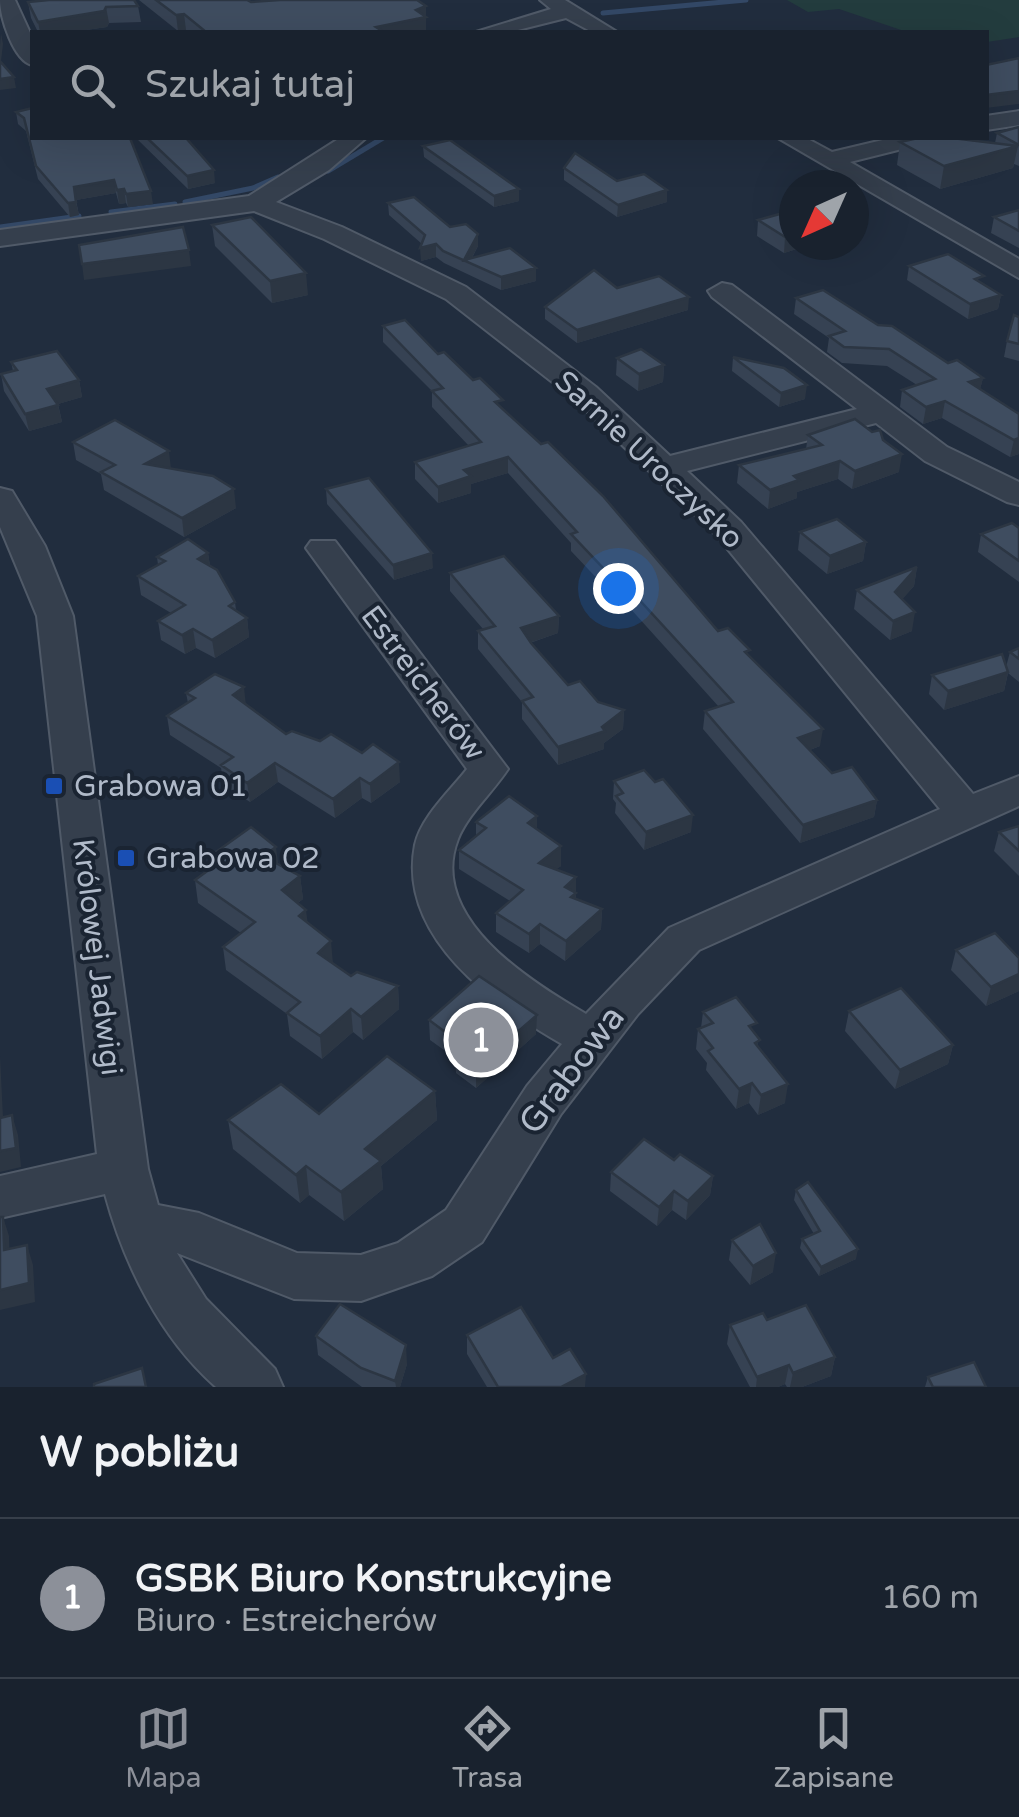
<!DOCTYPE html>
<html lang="pl">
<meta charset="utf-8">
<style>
:root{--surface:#19222e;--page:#222a36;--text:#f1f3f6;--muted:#9fa4aa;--line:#373f4a;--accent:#8c9099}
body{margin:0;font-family:"Varela Round",sans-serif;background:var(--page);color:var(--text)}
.compass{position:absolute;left:779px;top:170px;width:90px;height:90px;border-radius:50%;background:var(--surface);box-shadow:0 10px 40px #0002;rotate:225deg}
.you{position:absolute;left:618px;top:588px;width:35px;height:35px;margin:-25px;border:8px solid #fff;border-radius:50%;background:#1a73e8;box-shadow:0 0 0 15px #1a73e833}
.badge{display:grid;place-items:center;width:65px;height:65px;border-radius:50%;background:var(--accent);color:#fff;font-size:32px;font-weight:700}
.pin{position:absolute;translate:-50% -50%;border:5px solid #fff;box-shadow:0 2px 10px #0006}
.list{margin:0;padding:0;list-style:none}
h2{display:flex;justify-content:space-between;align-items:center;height:130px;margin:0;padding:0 40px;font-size:42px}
h2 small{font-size:32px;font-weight:400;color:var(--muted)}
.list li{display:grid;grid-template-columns:65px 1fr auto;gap:30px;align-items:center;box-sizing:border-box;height:160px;padding:0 40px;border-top:2px solid var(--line)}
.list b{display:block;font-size:38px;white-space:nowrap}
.list p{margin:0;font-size:32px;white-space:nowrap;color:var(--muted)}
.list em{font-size:32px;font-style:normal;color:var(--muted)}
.icon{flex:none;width:55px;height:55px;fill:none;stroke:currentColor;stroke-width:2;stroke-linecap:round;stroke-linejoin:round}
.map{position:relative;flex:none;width:1019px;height:1387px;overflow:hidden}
.search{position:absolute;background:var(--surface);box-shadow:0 10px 40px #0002;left:30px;right:30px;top:30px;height:110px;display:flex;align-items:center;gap:25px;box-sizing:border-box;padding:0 35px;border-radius:0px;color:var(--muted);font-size:38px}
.sheet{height:290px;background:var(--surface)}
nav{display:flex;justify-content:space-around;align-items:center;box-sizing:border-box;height:140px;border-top:2px solid var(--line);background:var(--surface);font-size:28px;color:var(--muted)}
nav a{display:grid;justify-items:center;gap:5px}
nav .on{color:var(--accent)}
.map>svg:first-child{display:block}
.green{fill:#233c3e}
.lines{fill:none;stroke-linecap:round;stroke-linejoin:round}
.stream{stroke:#334866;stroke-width:5}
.minor-casing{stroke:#505a68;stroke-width:4}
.minor{fill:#353f4d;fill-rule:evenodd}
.wall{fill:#364253}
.shaded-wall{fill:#2c3643}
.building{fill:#3f4d60;stroke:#2c3643;stroke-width:2.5}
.transit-dot{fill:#1a4fb4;stroke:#1a2432;stroke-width:4}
.labels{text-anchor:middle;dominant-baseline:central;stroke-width:8;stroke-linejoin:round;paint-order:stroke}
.street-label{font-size:30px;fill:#b0bac9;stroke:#1a2432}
.poi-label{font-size:30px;fill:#b0bac9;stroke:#1a2432;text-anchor:start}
.near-street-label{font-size:35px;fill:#b0bac9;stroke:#1a2432}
</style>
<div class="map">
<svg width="1019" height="1387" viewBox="0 0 1019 1387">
<rect width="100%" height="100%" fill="#212d3e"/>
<path class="green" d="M787 0H1019V37L987 42 986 32H907L839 9 808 12Z"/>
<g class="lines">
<g class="stream">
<path d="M603 13 746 0"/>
<path d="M328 171 383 138"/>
<path d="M185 202 253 188 278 177"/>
<path d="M111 212 175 204"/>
<path d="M0 227 79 216"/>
</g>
<g class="minor-casing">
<g id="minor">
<path d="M0 0H15L32 37V65C14 61 0 18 0 0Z"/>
<path d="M540 0H565L617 32H592L566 18 510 32H476L551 9Z"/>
<path d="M1019 111V125L986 130V116Z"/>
<path d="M340 138H366L329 170 276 202 342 227 466 287 596 387 670 456 857 409 712 297 708 291 722 283 732 285 947 447 1019 482V505L1007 502 925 461 876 423 687 471 741 522 973 794 1019 776V806L699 950 638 1014 561 1114 482 1242 432 1276 361 1301 294 1299 177 1253 206 1299 275 1369 283 1387H216C160 1338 124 1264 105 1194L0 1218V1176L97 1154 37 616 0 527V488L12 491 45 546 73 616 148 1169 158 1205 199 1213 297 1253 361 1255 398 1243 446 1210 527 1086 562 1044C494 1005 397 937 415 845 421 817 450 791 467 769L306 548 311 541H335L508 769C493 792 468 814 458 839 427 918 531 982 586 1014L669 928 940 809 717 536 574 399 446 299 324 239 254 211 0 246V230L249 196Z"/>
<path d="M778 138H806L832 152 891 138H930L926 143 850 162 1019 259V278Z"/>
</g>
</g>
<use href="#minor" class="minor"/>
</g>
<g class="wall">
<path d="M39 0H134L138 6 141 22 109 23 107 27 72 32H38L31 18 28 2 40 1Z"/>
<path d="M139 0H247L251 2 426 6V32H190L186 30 178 31Z"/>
<path d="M16 112 153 204 128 207 126 203 119 204 116 193 76 200 79 215 70 217 38 179 26 131 18 124Z"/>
<path d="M1019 127V166L1014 164 1013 168 940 189 897 165 900 142 995 143 997 133Z"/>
<path d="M136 138H189V141L215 183 188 189Z"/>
<path d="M423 146 519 201 494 207 424 157Z"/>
<path d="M564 168 617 181 667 190V202L617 217 564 180Z"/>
<path d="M388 203 450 227 478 246 472 258 536 268V281L501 290 444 263 436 257 421 261 422 244 389 215Z"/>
<path d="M794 210V245H809L784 253 757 236 758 220Z"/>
<path d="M1019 210V248L991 233 994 217Z"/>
<path d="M212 225 308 295 272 303 215 246Z"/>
<path d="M909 266 982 283 1001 295 998 309 968 319 907 280Z"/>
<path d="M617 288 688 310 577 343 545 319V307Z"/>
<path d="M796 298 878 325 948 363 983 378 980 389 1019 414V454L1010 457 942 418 923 424 900 407 902 390 917 385 887 366 842 363 827 352 829 338 794 314Z"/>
<path d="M1019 317V361L1004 357 1007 341Z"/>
<path d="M383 326 438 354 503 409 718 631 749 656 820 746 810 750 832 773 877 800 874 817 800 843 703 729 705 711 719 707 610 586 606 588 571 551V543L508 473 471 484V493L438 503 415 479V462L469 446 432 407V391L383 342Z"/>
<path d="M733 357 805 399 779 407 732 371Z"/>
<path d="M617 358 664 365 663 382 638 391 616 375Z"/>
<path d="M11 362 79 380 82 397 58 404 62 422 29 431 4 391 1 374 13 371Z"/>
<path d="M808 435 883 440 899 472 852 489 838 479 797 492V498L768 509 737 483 739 465 806 449Z"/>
<path d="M73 442 171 469 236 508 184 537 104 490 101 474 76 460Z"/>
<path d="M326 489 433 568 394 580 327 504Z"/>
<path d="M1019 528V582L978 552 981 534Z"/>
<path d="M800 532 866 542 863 561 827 574 798 550Z"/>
<path d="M208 553 210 566 235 602 236 610 247 618 249 637 215 658 196 648 185 654 161 640 158 621 171 613 141 595 138 576 158 565 157 557Z"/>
<path d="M917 567 914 586 902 599 912 631 890 640 854 609 857 590Z"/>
<path d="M450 573 559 616 558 633 530 643 568 685 598 702 624 710 623 729 604 743V749L558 765 522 719V702L478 649V631L483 629 450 591Z"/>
<path d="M1019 648V682L1008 673 1004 691 944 710 929 694 932 675 1006 667 1010 652Z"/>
<path d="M186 693 246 705 286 734 400 782 371 803 362 798 335 818 278 782 250 802 224 785 221 768 170 735 167 716 188 703Z"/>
<path d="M614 781 655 782 691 832 644 850 615 813 616 803 613 799Z"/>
<path d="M476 822 537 829 561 846V866L556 869 576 877V899L602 909 601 929 565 961 540 944 529 953 496 932V913L510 901 459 869V850L476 836Z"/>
<path d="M1019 826V876L994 851 999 832Z"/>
<path d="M216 852 278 865 300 876 303 899 298 903 308 923 333 963 351 976 398 986 399 1009 363 1040 353 1032 322 1059 290 1036 287 1014 226 970 223 947 241 933 198 903 195 880 218 863Z"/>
<path d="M956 950 1019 958V991L986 1006 951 970Z"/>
<path d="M849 1011 953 1045 948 1064 895 1089 845 1031Z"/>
<path d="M703 1012 755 1034 759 1049 785 1103 758 1115 749 1103 736 1109 706 1070 707 1063 696 1049 698 1029 701 1028Z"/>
<path d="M429 1020 536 1034 476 1088 456 1073 455 1058 430 1040Z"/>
<path d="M435 1091 437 1120 381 1166 383 1189 344 1221 309 1195 300 1203 233 1149 228 1120 319 1114Z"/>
<path d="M674 1160 713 1176 710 1195 686 1220 672 1210 657 1226 610 1191 611 1172Z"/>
<path d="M796 1190 856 1259 819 1276 800 1248 802 1239 814 1234 794 1200Z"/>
<path d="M732 1240 773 1272 750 1285 729 1260Z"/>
<path d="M767 1320 835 1357 831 1376 802 1387H787L785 1384 778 1387H750L727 1344 730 1325Z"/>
<path d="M467 1335 585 1387H487L467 1354Z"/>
<path d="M316 1336 407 1364 400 1387H362L318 1355Z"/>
<path d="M928 1377 986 1387H925Z"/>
</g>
<g class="shaded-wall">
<path d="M426 6V32H376V27Z"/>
<path d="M106 7 109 23 107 27 72 32H40L38 22Z"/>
<path d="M184 14 186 30 178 31 176 15Z"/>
<path d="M1 33 3 44 0 70V46Z"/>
<path d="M14 77 16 88 0 90V79Z"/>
<path d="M1019 91V104L986 108V95Z"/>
<path d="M1018 146 1013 168 940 189 944 166Z"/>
<path d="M214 170 215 183 188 189 187 176Z"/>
<path d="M114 180 116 193 76 200 74 187Z"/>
<path d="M124 189 126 203 119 204 117 190Z"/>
<path d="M519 189V201L494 207V196Z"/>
<path d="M667 190V202L617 217 618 205Z"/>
<path d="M151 191 153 204 128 207 126 194Z"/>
<path d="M76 202 79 215 70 217 68 203Z"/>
<path d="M478 234V246L469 263 464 260Z"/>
<path d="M794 234V245H809L784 253 785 237Z"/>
<path d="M436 244V257L421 261 420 248Z"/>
<path d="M189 250 191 266 84 280 82 264Z"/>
<path d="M536 268V281L501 290V277Z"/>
<path d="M306 273 308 295 272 303 270 281Z"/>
<path d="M1001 295 998 309 968 319 970 304Z"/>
<path d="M689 297 688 310 577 343V330Z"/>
<path d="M664 365 663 382 638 391 639 374Z"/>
<path d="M983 378 979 394 969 382Z"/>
<path d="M79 380 82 397 51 406 47 389Z"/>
<path d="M807 385 805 399 779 407 781 393Z"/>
<path d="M945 401 942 418 923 424 926 407Z"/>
<path d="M58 405 62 422 29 431 25 414Z"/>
<path d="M1019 438V454L1010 457 1014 440Z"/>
<path d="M169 451 171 469 145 464Z"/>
<path d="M902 454 899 472 852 489 855 471Z"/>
<path d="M508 457V473L471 484V493L438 503V487L464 470Z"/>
<path d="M840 461 838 479 797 492V498L768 509 770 490 794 476Z"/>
<path d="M234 489 236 508 184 537 182 518Z"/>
<path d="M866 542 863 561 827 574 830 556Z"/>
<path d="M208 553 211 572 198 559Z"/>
<path d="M432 553 433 568 394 580 393 565Z"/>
<path d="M917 567 914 586 892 611 895 592Z"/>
<path d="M611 569 610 586 606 588V571Z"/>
<path d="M915 612 912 631 890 640 893 621Z"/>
<path d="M559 616 558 633 520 646 521 628Z"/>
<path d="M247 618 249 637 215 658 212 640Z"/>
<path d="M193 629 196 648 185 654 182 635Z"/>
<path d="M1008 672 1004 691 944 710 948 691Z"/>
<path d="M244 687 246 706 233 695Z"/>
<path d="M624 710 623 729 604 743V749L558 765V747L602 727Z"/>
<path d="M823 729 820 746 796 755 798 738Z"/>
<path d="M399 762 400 782 371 803 370 784Z"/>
<path d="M275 763 278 782 250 802 247 783Z"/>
<path d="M360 778 362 798 335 818 333 799Z"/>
<path d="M877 800 874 817 800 843 803 825Z"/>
<path d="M693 815 691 832 644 850 646 832Z"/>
<path d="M537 816V836L528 823Z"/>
<path d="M561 846V866L539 883V863Z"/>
<path d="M276 847 279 870 266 854Z"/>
<path d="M300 876 303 899 284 913 282 890Z"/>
<path d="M576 877V893L575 913 565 887Z"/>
<path d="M602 909 601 929 565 961 566 941Z"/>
<path d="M306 910 309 933 299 916Z"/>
<path d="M540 924V944L529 953V934Z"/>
<path d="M331 941 333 964 318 953Z"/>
<path d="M1019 974V991L986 1006 991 987Z"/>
<path d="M398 986 399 1009 363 1040 361 1017Z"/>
<path d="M351 1009 353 1032 322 1059 320 1036Z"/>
<path d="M537 1015 536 1034 476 1088V1068Z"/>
<path d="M953 1045 948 1064 895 1089 900 1070Z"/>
<path d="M0 1056 4 1138 0 1125Z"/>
<path d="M752 1083 749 1103 736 1109 739 1089Z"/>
<path d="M788 1084 785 1103 758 1115 761 1095Z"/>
<path d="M435 1091 437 1120 381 1166 383 1189 344 1221 341 1192 365 1149Z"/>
<path d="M12 1115 18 1135 21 1167 0 1172V1151Z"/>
<path d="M306 1166 309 1195 300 1203 296 1175Z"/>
<path d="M713 1176 710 1195 686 1220 688 1201Z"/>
<path d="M674 1191 672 1210 657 1226 659 1207Z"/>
<path d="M3 1217 9 1236 10 1270 4 1250Z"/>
<path d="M27 1245 33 1265 35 1302 0 1310V1290Z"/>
<path d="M858 1249 856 1259 819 1276 821 1267Z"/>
<path d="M776 1253 773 1272 750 1285 753 1266Z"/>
<path d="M406 1345 407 1364 400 1387H396L395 1381Z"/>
<path d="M835 1357 831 1376 802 1387H790L793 1373Z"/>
<path d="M789 1365 785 1384 778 1387H756L757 1377Z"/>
<path d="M586 1374 585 1387H561Z"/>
</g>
<g class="building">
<path d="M49 0H134L138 6 106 7 104 11 38 22 28 2Z"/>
<path d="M156 0H247L251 2 280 0H417L426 6 416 10 426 17 376 27 384 32H206L184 14 176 15Z"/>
<path d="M1019 58V91L986 95V65Z"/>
<path d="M0 61 14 77 0 79Z"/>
<path d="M32 108V138H130L151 191 126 194 124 189 117 190 114 180 74 187 76 202 68 203 36 166 24 118 16 112Z"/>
<path d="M1019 127V145L997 133Z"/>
<path d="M147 138H186L214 170 187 176Z"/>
<path d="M918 138H952L1018 146 944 166 900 142Z"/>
<path d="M450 140 519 189 494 196 423 146Z"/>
<path d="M575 153 617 181 644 174 667 190 618 205 564 168Z"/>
<path d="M414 197 450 227 466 224 478 234 464 260 510 248 536 268 501 277 443 251 436 244 420 248 425 235 388 203Z"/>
<path d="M794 210V234L785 237 758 220Z"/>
<path d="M1019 210V231L994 217Z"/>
<path d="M251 217 306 273 270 281 212 225Z"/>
<path d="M183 227 189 250 82 264 79 245Z"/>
<path d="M948 254 984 276 975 279 1001 295 970 304 909 266Z"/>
<path d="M594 270 617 288 659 276 689 297 577 330 545 307Z"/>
<path d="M823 290 878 325 892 326 948 363 957 360 983 378 969 382 1019 414V438L1014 440 945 401 926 407 902 390 935 379 889 349 844 347 829 336 845 331 796 298Z"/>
<path d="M1014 315 1019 317V344L1007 341Z"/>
<path d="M405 320 438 354 444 352 473 380 480 378 503 400 495 402 541 444 548 442 603 496 718 631 728 628 750 650 745 652 823 729 798 738 832 773 852 767 877 800 803 825 705 711 733 702 611 569 606 571 571 534 577 532 508 457 464 470 471 476 438 487 415 462 481 442 432 391 443 388 383 326Z"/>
<path d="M641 349 664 365 639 374 617 358Z"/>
<path d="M57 351 79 380 47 389 58 405 25 414 1 374 17 370 11 362Z"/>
<path d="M733 357 784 368 807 385 781 393Z"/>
<path d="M855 419 872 432 880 430 883 440 902 454 855 471 840 461 794 476 799 480 770 490 739 465 822 445 808 435Z"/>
<path d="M115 420 169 451 145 464 213 476 234 489 182 518 101 472 115 465 73 442Z"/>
<path d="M369 478 432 553 393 565 326 489Z"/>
<path d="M837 519 866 542 830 556 800 532Z"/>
<path d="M1012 523 1019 528V561L981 534Z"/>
<path d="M188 539 208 553 198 559 217 570 235 602 229 606 247 618 212 640 193 629 182 635 158 621 185 605 138 576 165 561 157 557Z"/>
<path d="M504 556 559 616 521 628 531 643 568 685 580 681 598 702 624 710 602 727 605 731 558 747 522 701 533 697 478 631 495 626 450 573Z"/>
<path d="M917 567 895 592 915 612 893 621 857 590Z"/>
<path d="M1019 648V659L1010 652Z"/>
<path d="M1002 654 1008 672 948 691 932 675Z"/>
<path d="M215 674 244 687 233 695 286 734 292 731 320 741 331 734 362 753 373 744 399 762 370 784 360 778 333 799 275 763 247 783 221 765 233 757 167 716 195 698 186 693Z"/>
<path d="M644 770 655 782 663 779 693 815 646 832 616 796 623 793 614 781Z"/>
<path d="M509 796 537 816 528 823 561 846 539 863 576 877 565 887 576 893 571 897 602 909 566 941 540 924 529 934 496 913 523 890 459 850 486 828 476 822Z"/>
<path d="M1019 826V851L999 832Z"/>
<path d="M251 827 276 847 266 854 274 862 300 876 282 890 306 910 299 916 331 941 318 953 351 976 357 972 398 986 361 1017 351 1009 320 1036 287 1013 300 1002 223 947 255 922 195 880 225 858 216 852Z"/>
<path d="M995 933 1019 958V974L991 987 956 950Z"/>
<path d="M479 976 537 1015 476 1068 455 1054 464 1046 429 1020Z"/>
<path d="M901 988 953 1045 900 1070 849 1011Z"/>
<path d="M736 997 757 1023 749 1026 760 1040 755 1043 788 1084 761 1095 752 1083 739 1089 708 1051 713 1048 698 1029 713 1023 703 1012Z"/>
<path d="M387 1056 435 1091 365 1149 381 1161 341 1192 306 1166 296 1175 228 1120 281 1084 319 1114Z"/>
<path d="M12 1115 16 1148 0 1151V1118Z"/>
<path d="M644 1139 674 1160 680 1154 713 1176 688 1201 674 1191 659 1207 611 1172Z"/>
<path d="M808 1182 858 1249 821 1267 802 1239 820 1231 796 1190Z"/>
<path d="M0 1217H3L4 1250 27 1245 29 1283 0 1290Z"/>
<path d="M760 1224 776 1253 753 1266 732 1240Z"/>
<path d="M340 1304 406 1345 395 1381 361 1368 316 1336Z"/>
<path d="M806 1305 835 1357 793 1373 789 1365 757 1377 730 1325 763 1313 767 1320Z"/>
<path d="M521 1307 553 1358 570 1349 586 1374 561 1387H498L467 1335Z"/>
<path d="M974 1362 986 1387H933L928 1377Z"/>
<path d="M142 1368 146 1387H94V1384Z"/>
</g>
<g class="transit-dot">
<rect x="44" y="776" width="20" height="20" rx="5"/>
<rect x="116" y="848" width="20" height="20" rx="5"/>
</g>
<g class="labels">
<g class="street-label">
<text transform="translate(649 460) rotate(43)">Sarnie Uroczysko</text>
<text transform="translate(423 683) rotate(53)">Estreicherów</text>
<text transform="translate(97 957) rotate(83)">Królowej Jadwigi</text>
</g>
<g class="poi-label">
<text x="74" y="786">Grabowa 01</text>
<text x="146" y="858">Grabowa 02</text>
</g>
<g class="near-street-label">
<text transform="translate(572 1070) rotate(-53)">Grabowa</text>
</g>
</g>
</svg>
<svg class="compass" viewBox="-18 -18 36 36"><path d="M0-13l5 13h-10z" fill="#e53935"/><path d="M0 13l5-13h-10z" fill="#9fa4aa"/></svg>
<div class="you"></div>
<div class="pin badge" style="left:481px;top:1040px">1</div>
<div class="search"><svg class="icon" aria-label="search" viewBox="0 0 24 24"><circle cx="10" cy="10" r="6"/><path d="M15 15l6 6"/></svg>Szukaj tutaj</div>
</div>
<section class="sheet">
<h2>W pobliżu<small></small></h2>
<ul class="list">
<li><span class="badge">1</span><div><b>GSBK Biuro Konstrukcyjne</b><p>Biuro · Estreicherów</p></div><em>160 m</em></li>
</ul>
</section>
<nav>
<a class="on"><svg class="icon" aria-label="map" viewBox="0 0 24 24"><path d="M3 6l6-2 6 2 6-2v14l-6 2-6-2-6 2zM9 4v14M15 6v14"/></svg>Mapa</a>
<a><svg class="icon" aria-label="directions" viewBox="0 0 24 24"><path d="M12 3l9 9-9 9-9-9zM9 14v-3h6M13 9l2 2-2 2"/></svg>Trasa</a>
<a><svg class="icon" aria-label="saved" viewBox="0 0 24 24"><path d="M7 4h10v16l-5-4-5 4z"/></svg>Zapisane</a>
</nav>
